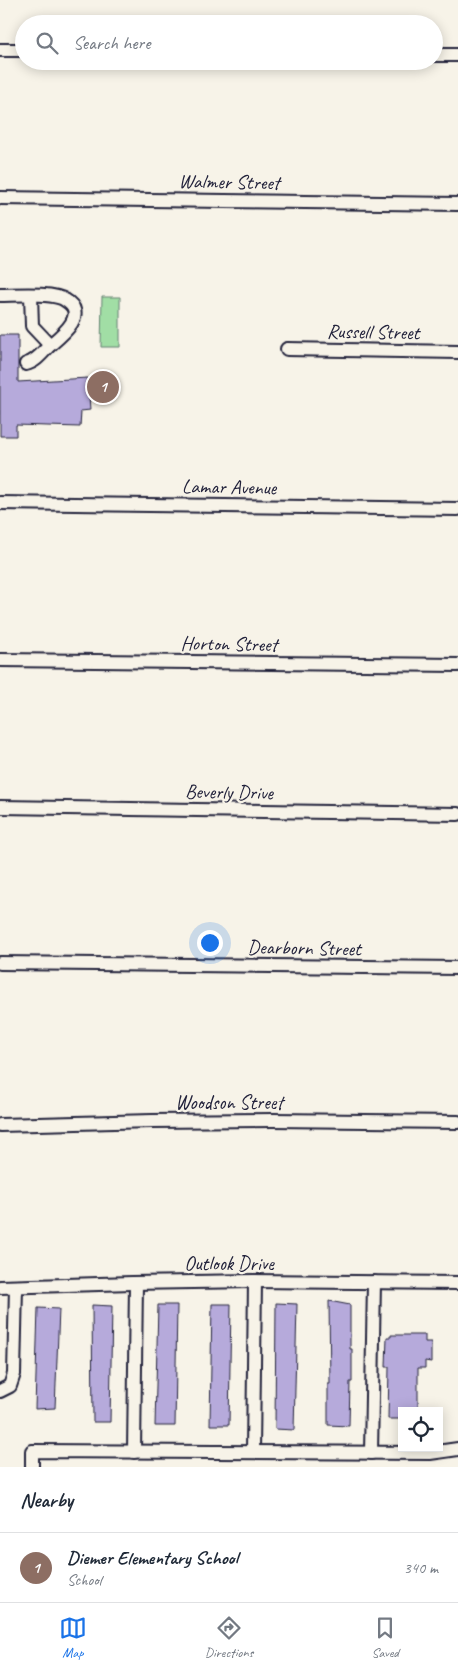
<!DOCTYPE html>
<style>
:root{--surface:#fff;--page:#f6f6f7;--text:#1f2937;--muted:#747a83;--line:#e0e1e3;--accent:#1a73e8}
body{margin:0;font-family:Caveat,sans-serif;background:var(--page);color:var(--text)}
.controls{position:absolute;right:15px;bottom:15px;display:grid;overflow:hidden;border-radius:0px;box-shadow:0 2px 12px #0003}
.controls button{width:45px;height:45px;display:grid;place-items:center;padding:0;border:0;border-bottom:1px solid var(--line);background:var(--surface);color:var(--text);font:25px sans-serif}
.you{position:absolute;left:209px;top:942px;width:18px;height:18px;margin:-12px;border:4px solid #fff;border-radius:50%;background:#1a73e8;box-shadow:0 0 0 8px #1a73e833}
.badge{display:grid;place-items:center;width:32px;height:32px;border-radius:50%;background:var(--accent);color:#fff;font-size:16px;font-weight:700}
.pin{position:absolute;translate:-50% -50%;border:2px solid #fff;box-shadow:0 1px 5px #0006}
.list{margin:0;padding:0;list-style:none}
h2{display:flex;justify-content:space-between;align-items:center;height:65px;margin:0;padding:0 20px;font-size:21px}
h2 small{font-size:16px;font-weight:400;color:var(--muted)}
.list li{display:grid;grid-template-columns:32px 1fr auto;gap:15px;align-items:center;box-sizing:border-box;height:70px;padding:0 20px;border-top:1px solid var(--line)}
.list b{display:block;font-size:19px;white-space:nowrap}
.list p{margin:0;font-size:16px;white-space:nowrap;color:var(--muted)}
.list em{font-size:16px;font-style:normal;color:var(--muted)}
.icon{flex:none;width:28px;height:28px;fill:none;stroke:currentColor;stroke-width:2;stroke-linecap:round;stroke-linejoin:round}
.map{position:relative;flex:none;width:458px;height:1467px;overflow:hidden}
.search{position:absolute;background:var(--surface);box-shadow:0 2px 12px #0003;left:15px;right:15px;top:15px;height:55px;display:flex;align-items:center;gap:12px;box-sizing:border-box;padding:0 18px;border-radius:28px;color:var(--muted);font-size:19px}
.sheet{height:135px;background:var(--surface)}
nav{display:flex;justify-content:space-around;align-items:center;box-sizing:border-box;height:70px;border-top:1px solid var(--line);background:var(--surface);font-size:14px;color:var(--muted)}
nav a{display:grid;justify-items:center;gap:2px}
nav .on{color:var(--accent)}
.map>svg:first-child{display:block}
.green{fill:#a1dea5;stroke:#628070}
.building{fill:#b6aadb;stroke:#22223b}
.lines{fill:none;stroke-linecap:round;stroke-linejoin:round}
.minor-casing{stroke:#22223b;stroke-width:16}
.minor{stroke:#f7f3e8;stroke-width:12}
.labels{text-anchor:middle;dominant-baseline:central;stroke-width:4.5;stroke-linejoin:round;paint-order:stroke}
.street-label{font-size:20px;fill:#22223b;stroke:#f7f3e8}
</style>
<div class="map">
<svg width="458" height="1467" viewBox="0 0 458 1467">
<rect width="100%" height="100%" fill="#f7f3e8"/>
<filter id="ink" filterUnits="userSpaceOnUse"><feTurbulence type="fractalNoise" baseFrequency=".02" numOctaves="2"/><feDisplacementMap in="SourceGraphic" scale="10" xChannelSelector="R" yChannelSelector="G"/><feConvolveMatrix kernelMatrix="1 2 1 2 8 2 1 2 1" color-interpolation-filters="sRGB"/></filter>
<g filter="url(#ink)">
<path class="green" d="M102 297H120V347H101Z"/>
<g class="building">
<path d="M0 335H18V382L88 378 90 410 81 411 80 427 16 425V436H0Z"/>
<path d="M329 1301 350 1305V1349H352V1382H350L349 1426 328 1425V1384H330Z"/>
<path d="M276 1303 297 1304 294 1430 275 1429Z"/>
<path d="M212 1304H231L229 1425H210Z"/>
<path d="M92 1305 112 1306 110 1422H93Z"/>
<path d="M158 1305H177L175 1426H155Z"/>
<path d="M38 1308 59 1309 55 1408 35 1409Z"/>
<path d="M391 1335H425V1342H431V1362L425 1361V1368H418V1411H402V1419H388L389 1367H386L387 1337H391Z"/>
</g>
<g class="lines">
<g class="minor-casing">
<g id="minor">
<path d="M0 50H24"/>
<path d="M434 55H458"/>
<path d="M0 198 458 204"/>
<path d="M0 295C15 295 54 292 65 300 89 314 62 335 50 345 43 352 36 362 26 364"/>
<path d="M31 295 32 326 50 345"/>
<path d="M287 349 458 352"/>
<path d="M0 503 458 509"/>
<path d="M0 660 458 665"/>
<path d="M0 807 458 814"/>
<path d="M0 963 458 968"/>
<path d="M0 1125 152 1121 273 1120 458 1122"/>
<path d="M0 1287 132 1283 253 1281 458 1283"/>
<path d="M0 1391 10 1386 14 1374 16 1287"/>
<path d="M134 1452 136 1283"/>
<path d="M253 1452 255 1281"/>
<path d="M371 1453 374 1282"/>
<path d="M32 1467V1451L430 1453 458 1449"/>
</g>
</g>
<use href="#minor" class="minor"/>
</g>
</g>
<g class="labels">
<g class="street-label">
<text transform="translate(229 182) rotate(1)">Walmer Street</text>
<text transform="translate(373 332) rotate(1)">Russell Street</text>
<text transform="translate(229 487) rotate(1)">Lamar Avenue</text>
<text transform="translate(229 644) rotate(1)">Horton Street</text>
<text transform="translate(229 792) rotate(1)">Beverly Drive</text>
<text transform="translate(304 948) rotate(1)">Dearborn Street</text>
<text x="229" y="1102">Woodson Street</text>
<text x="229" y="1263">Outlook Drive</text>
</g>
</g>
</svg>
<div class="controls">
<button><svg class="icon" aria-label="locate" viewBox="0 0 24 24"><circle cx="12" cy="12" r="6"/><path d="M12 2v4M12 18v4M2 12h4M18 12h4"/></svg></button>
</div>
<div class="you"></div>
<div class="pin badge" style="left:103px;top:387px;background:#8d6e63">1</div>
<div class="search"><svg class="icon" aria-label="search" viewBox="0 0 24 24"><circle cx="10" cy="10" r="6"/><path d="M15 15l6 6"/></svg>Search here</div>
</div>
<section class="sheet">
<h2>Nearby<small></small></h2>
<ul class="list">
<li><span class="badge" style="background:#8d6e63">1</span><div><b>Diemer Elementary School</b><p>School</p></div><em>340 m</em></li>
</ul>
</section>
<nav>
<a class="on"><svg class="icon" aria-label="map" viewBox="0 0 24 24"><path d="M3 6l6-2 6 2 6-2v14l-6 2-6-2-6 2zM9 4v14M15 6v14"/></svg>Map</a>
<a><svg class="icon" aria-label="directions" viewBox="0 0 24 24"><path d="M12 3l9 9-9 9-9-9zM9 14v-3h6M13 9l2 2-2 2"/></svg>Directions</a>
<a><svg class="icon" aria-label="saved" viewBox="0 0 24 24"><path d="M7 4h10v16l-5-4-5 4z"/></svg>Saved</a>
</nav>
